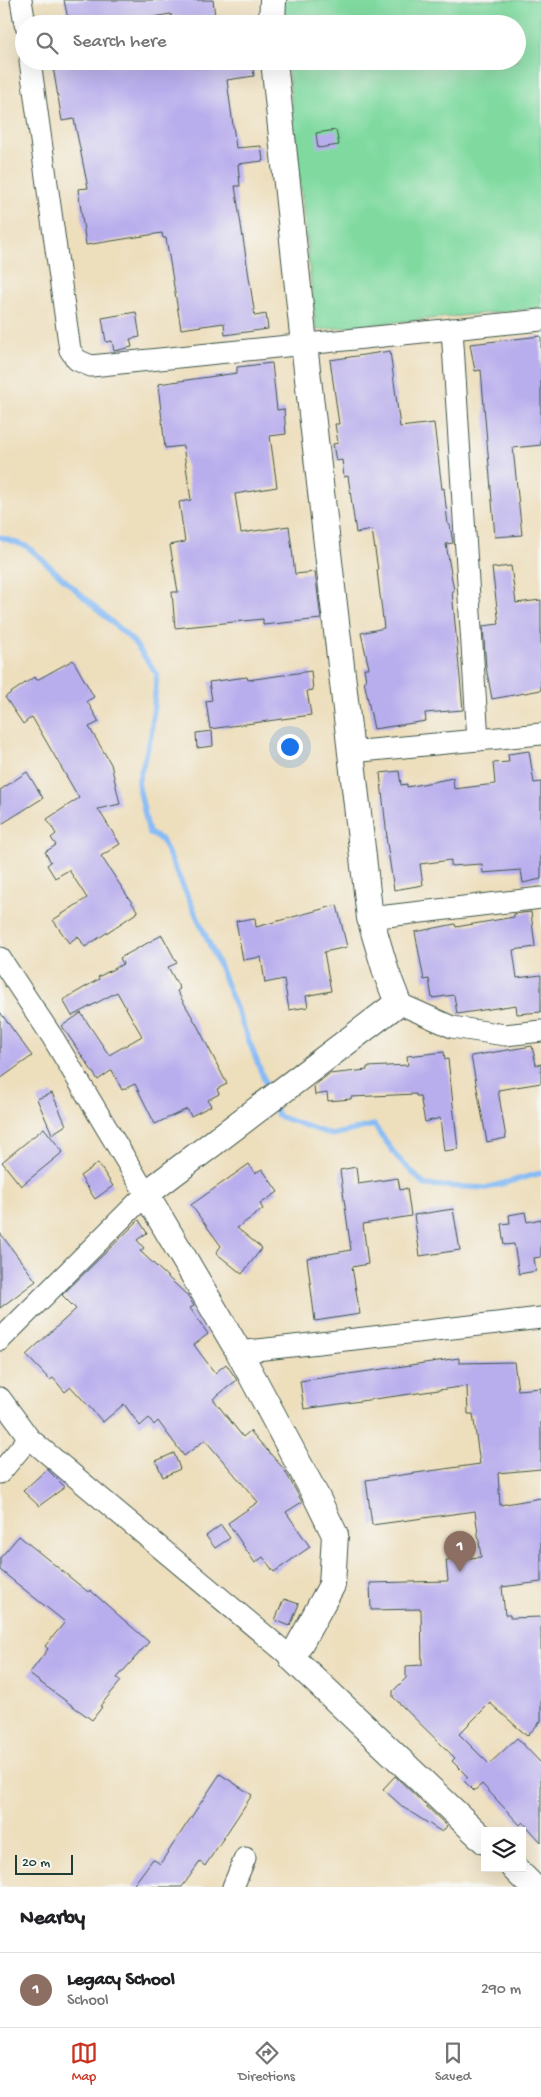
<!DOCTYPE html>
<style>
:root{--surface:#fff;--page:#f6f6f6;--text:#202124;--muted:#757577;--line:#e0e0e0;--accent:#c8321e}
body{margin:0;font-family:"Gochi Hand",sans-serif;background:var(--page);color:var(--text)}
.controls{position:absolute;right:15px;bottom:15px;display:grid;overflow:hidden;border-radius:0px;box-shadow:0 5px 20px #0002}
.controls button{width:45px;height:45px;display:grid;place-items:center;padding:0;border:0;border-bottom:1px solid var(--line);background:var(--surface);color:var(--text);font:25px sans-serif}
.scale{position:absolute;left:15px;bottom:12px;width:58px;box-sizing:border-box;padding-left:5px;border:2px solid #1f3d34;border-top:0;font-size:14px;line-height:18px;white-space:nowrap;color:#1f3d34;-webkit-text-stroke:4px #f6f6f2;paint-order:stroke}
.you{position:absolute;left:289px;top:746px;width:18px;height:18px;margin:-12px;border:4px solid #fff;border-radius:50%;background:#1a73e8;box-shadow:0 0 0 8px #1a73e833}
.badge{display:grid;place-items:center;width:32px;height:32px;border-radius:50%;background:var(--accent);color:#fff;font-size:16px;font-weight:700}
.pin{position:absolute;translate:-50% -41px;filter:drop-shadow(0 1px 2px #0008)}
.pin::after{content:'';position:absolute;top:26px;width:18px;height:15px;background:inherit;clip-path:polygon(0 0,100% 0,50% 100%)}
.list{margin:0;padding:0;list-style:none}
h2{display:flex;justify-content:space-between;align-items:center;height:65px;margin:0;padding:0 20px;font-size:21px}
h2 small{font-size:16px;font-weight:400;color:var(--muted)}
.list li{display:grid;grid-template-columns:32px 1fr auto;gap:15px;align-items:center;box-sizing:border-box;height:75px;padding:0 20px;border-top:1px solid var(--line)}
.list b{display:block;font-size:19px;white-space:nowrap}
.list p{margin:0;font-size:16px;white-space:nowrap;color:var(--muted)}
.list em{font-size:16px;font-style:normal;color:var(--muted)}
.icon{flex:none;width:28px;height:28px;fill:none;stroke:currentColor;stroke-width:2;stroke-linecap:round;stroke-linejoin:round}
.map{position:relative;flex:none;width:541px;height:1887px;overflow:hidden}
.search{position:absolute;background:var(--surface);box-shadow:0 5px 20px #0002;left:15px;right:15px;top:15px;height:55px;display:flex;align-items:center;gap:12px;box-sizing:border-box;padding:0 18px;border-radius:28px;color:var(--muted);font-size:19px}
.sheet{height:140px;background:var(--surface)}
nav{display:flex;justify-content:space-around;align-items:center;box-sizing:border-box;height:70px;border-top:1px solid var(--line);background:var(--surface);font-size:14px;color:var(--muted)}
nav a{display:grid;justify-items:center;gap:2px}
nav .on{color:var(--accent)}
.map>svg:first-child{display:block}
.green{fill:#80daa0;stroke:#508c6a}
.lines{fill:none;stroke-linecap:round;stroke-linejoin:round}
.stream{stroke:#87bbf5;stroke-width:5.5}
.building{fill:#b9aeed}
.minor-casing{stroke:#3e5548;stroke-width:23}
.tertiary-casing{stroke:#3e5548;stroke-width:28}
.minor{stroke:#fff;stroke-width:21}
.tertiary{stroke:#fff;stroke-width:26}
</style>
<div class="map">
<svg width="541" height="1887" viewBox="0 0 541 1887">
<rect width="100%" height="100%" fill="#f6f6f2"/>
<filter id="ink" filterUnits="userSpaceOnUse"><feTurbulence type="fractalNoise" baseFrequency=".02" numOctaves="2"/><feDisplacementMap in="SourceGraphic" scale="10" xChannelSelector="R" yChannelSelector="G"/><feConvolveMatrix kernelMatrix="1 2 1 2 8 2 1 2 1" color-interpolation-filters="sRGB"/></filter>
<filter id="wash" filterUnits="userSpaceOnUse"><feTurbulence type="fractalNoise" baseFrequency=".0096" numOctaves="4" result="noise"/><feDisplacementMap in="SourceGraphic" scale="20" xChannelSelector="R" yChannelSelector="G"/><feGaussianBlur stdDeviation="1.12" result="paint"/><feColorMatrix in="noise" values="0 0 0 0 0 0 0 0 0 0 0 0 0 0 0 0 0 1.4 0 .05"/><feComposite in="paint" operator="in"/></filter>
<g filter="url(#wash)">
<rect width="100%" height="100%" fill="#eddebc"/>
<path class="green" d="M283 0H541V308L316 330 287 61H517V24H283Z"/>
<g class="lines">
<g class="stream">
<path d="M0 537 28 547 133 641 157 674 151 736 138 783 149 833 162 840 219 965 269 1092"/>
<path d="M274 1105 278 1116 332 1135 374 1125 397 1157 425 1185 486 1188 541 1173"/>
</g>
</g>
<g id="blocks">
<g class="building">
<path d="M64 0H213L216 24H172L171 14 130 21V24H69Z"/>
<path d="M52 61H199V65L224 62V65L252 61 254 76 227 80 236 148 261 146 263 161 238 164 240 186H235L255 316 266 314 268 329 225 335 224 323 181 329 166 238H163L162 233 86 245 78 189 88 188 74 119 62 121Z"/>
<path d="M336 130 339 145 318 148 316 133Z"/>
<path d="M136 312 140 337 130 339 132 347 114 351 112 341 106 342 102 318Z"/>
<path d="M541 336V445L513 448 522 535 495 537 481 370 475 371 470 344Z"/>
<path d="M390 351 400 427 434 423 442 489 444 488 448 525H450L453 543 446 544 454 591H452L463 710 425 713 426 721 374 729 364 681H366L364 668H369L361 633 384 628 377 570H378L372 530 356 533 348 476 344 477 342 460 336 461 333 444 338 443 335 424H339L330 360Z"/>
<path d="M272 363 277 410 284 409 286 434 270 436 277 487 235 494 241 533 289 526 295 574 315 572 321 619 263 625V619L175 628 172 592H178L170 545 185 542 179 502 191 500 183 446 165 448 158 384 237 373V367Z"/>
<path d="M511 566 516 603 541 600V690L492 699 486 667 483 626 499 624 492 568Z"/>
<path d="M73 660 94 697 87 701 99 722 89 727 111 764 120 804 98 809 120 844 101 856 138 912 85 947 78 936 69 943 53 920 87 898 69 870 55 878 47 865 51 862 45 852 56 845 51 838 56 834 47 819 79 798 32 717 23 724 5 697 34 677 37 680Z"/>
<path d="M311 671 313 690 307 691 311 715 210 729 206 701 212 700 209 682 247 677 248 680Z"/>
<path d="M212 731 213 746 197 748 196 733Z"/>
<path d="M529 751 534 783 541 782V879L523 883 521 870 483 873 482 864 451 866V860L420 864 423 885 394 890 386 837H387L380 773 399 771 401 785 407 784V787L453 778 454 789 495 784 493 763 509 762 508 754Z"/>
<path d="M27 772 43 798 0 825V790Z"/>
<path d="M337 905 347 947 324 952 331 991 306 996 308 1007 289 1010 284 979 265 983 261 957 243 960 236 921 255 918 256 927Z"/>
<path d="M531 912 535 947 513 950 517 978 541 975V1012L517 1014 516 1005 457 1014 454 995 432 998 429 979 424 980 415 932 455 924 456 927 514 917V914Z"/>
<path d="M162 935 177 963 168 967 180 989 177 991 198 1027 227 1084 217 1089 219 1094 208 1100 211 1106 191 1116 187 1109 155 1124 135 1084 122 1090 112 1070 98 1080 62 1026 81 1013 109 1055 142 1036 117 992 72 1016 63 1000 99 979 98 977 123 964 120 958Z"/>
<path d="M0 1012 32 1056 0 1079Z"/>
<path d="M532 1046 536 1065 541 1064V1083L498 1090 506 1138 487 1142 471 1056Z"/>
<path d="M444 1052 445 1060 448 1059 458 1149 444 1151 440 1118 425 1122 420 1096H416V1094L351 1097V1099L328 1101 327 1093 315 1095 314 1086 329 1074 367 1070V1067L408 1065 407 1056Z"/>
<path d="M52 1093 66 1125 52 1134 37 1099Z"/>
<path d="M44 1128 63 1152 21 1186 2 1162Z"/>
<path d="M98 1163 113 1186 95 1199 80 1176Z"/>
<path d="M249 1164 255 1173 262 1169 278 1192 260 1204 263 1209 237 1228 262 1248 242 1274 216 1253 221 1246 191 1205Z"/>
<path d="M356 1167 358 1184 398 1178 400 1190 407 1188 411 1216 363 1224 368 1264 352 1267 360 1314 315 1321 307 1258 351 1250 340 1170Z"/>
<path d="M453 1209 460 1250 420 1256 414 1215Z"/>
<path d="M525 1212 527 1222 541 1219V1257L534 1258 536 1271 519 1274 514 1244 504 1245 501 1224 510 1223 509 1215Z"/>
<path d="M139 1220 147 1233 137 1240 144 1248 140 1251 188 1296 194 1306 190 1308 208 1334 194 1345 215 1373 226 1364 237 1380 213 1399 243 1437 250 1431 284 1469 302 1502 286 1512 310 1547 274 1572 263 1557 255 1563 228 1523 258 1502 205 1440 184 1456 158 1421 154 1425 149 1418 140 1426 124 1404 103 1422 71 1387 65 1392 53 1378 50 1380 26 1355 76 1309 62 1295Z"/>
<path d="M0 1233 36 1281 0 1308Z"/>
<path d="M459 1358V1363L514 1362 518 1390 541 1388V1469L498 1473 500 1505 541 1498V1582L502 1587 505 1615H510V1618L541 1617V1721L527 1736 490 1703 459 1734 489 1764 517 1738 541 1763V1842L523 1822 520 1825 482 1784 474 1791 464 1781 468 1777 452 1761 455 1758 393 1697V1691L406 1678V1666L422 1665 421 1609 371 1610 370 1583 448 1581 446 1560 481 1557 475 1511 372 1525 366 1480 480 1464 473 1414H468L467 1386 304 1409 300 1381Z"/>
<path d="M174 1453 180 1469 163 1477 156 1461Z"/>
<path d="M47 1469 65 1487 39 1506 23 1491Z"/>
<path d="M221 1525 230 1538 215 1548 206 1536Z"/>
<path d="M19 1536 88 1592 90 1590 149 1642 117 1678 121 1681 100 1706 102 1707 92 1720 29 1674 48 1649 45 1646 65 1622 0 1570V1558Z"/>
<path d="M284 1599 299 1604 290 1626 275 1620Z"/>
<path d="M220 1774 252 1795 205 1866 200 1862 182 1887H132L153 1859 160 1864Z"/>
<path d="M395 1776 447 1826 442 1832 404 1808 383 1789Z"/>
</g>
</g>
</g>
<g filter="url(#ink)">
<use href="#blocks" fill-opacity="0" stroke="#3e5548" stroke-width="1"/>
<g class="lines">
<g class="minor-casing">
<g id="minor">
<path d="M21 0 25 24"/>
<path d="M30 61 70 350 77 360 91 366 541 320"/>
<path d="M452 329 478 740"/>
<path d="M351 752 541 734"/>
<path d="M370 918 541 898"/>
<path d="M0 958 53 1038 146 1194 0 1340"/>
<path d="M398 1003 452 1027 505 1035 541 1031"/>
<path d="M239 1352 541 1318"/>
<path d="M0 1398 29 1438 292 1658"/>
<path d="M0 1473 29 1438"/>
<path d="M233 1887 245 1858"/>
</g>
</g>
<g class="tertiary-casing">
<g id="tertiary">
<path d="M272 24 273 0"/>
<path d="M274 61 304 344 370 918 386 972 398 1003 146 1194 239 1352 317 1498 335 1535 332 1585 292 1658 485 1841"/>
<path d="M514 1868 533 1887"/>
</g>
</g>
<use href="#minor" class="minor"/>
<use href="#tertiary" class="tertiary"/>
</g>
</g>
</svg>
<div class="controls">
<button><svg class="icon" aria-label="layers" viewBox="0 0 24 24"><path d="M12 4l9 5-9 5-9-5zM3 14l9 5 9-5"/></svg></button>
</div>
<div class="scale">20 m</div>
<div class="you"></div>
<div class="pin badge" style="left:460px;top:1572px;background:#8d6e63">1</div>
<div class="search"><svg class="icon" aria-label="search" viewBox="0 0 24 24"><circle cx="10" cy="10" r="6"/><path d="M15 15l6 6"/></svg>Search here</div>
</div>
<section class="sheet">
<h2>Nearby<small></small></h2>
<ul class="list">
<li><span class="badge" style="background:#8d6e63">1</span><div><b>Legacy School</b><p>School</p></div><em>290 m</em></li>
</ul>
</section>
<nav>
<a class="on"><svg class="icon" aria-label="map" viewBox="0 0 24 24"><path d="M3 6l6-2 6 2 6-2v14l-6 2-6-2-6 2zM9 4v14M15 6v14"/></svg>Map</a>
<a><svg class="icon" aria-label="directions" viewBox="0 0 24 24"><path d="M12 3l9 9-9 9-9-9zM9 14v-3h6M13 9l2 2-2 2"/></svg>Directions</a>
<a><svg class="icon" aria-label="saved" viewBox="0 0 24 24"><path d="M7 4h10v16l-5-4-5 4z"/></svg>Saved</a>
</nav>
